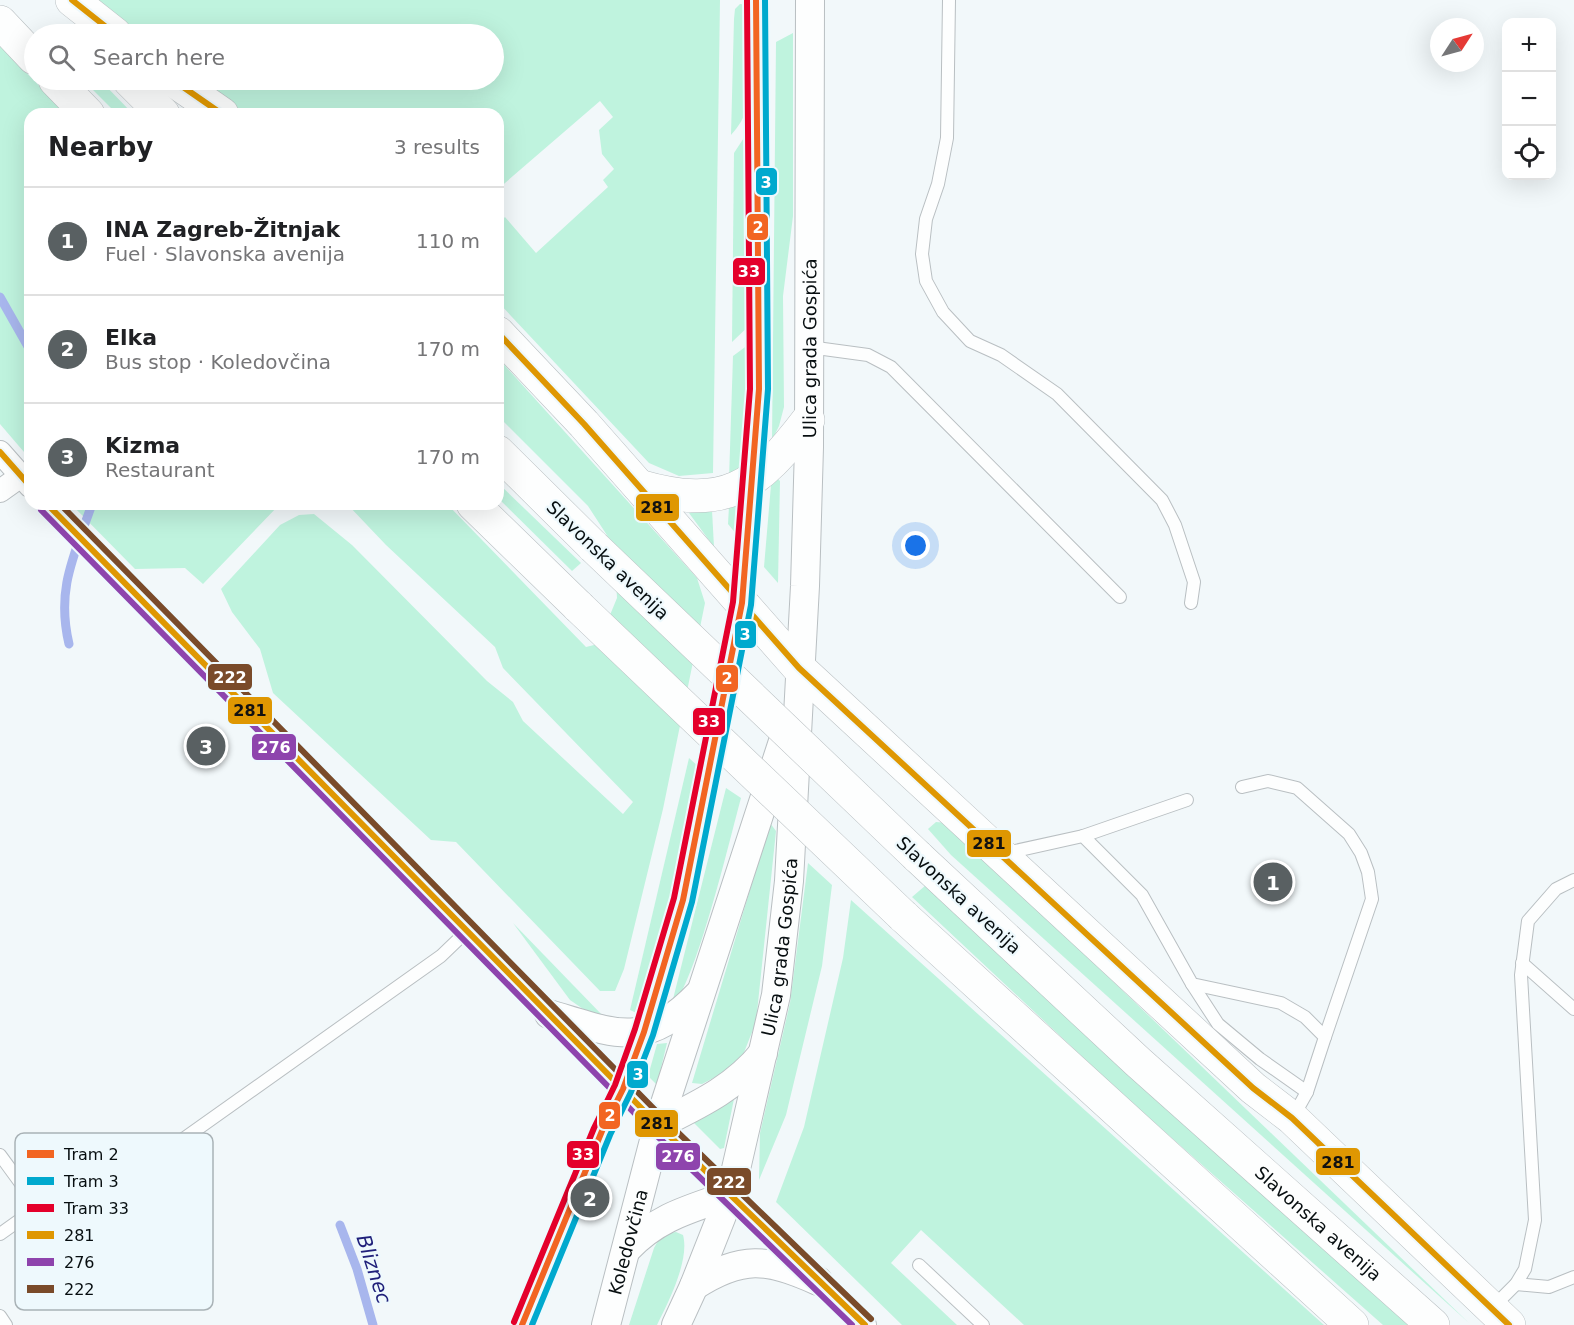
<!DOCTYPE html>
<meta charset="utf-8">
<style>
:root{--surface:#fff;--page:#f2f2f2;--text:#202124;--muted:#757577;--line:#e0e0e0;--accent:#596062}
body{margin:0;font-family:"DejaVu Sans",sans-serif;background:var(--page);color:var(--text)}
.controls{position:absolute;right:18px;top:18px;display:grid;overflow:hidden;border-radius:12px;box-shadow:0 6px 24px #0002}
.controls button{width:54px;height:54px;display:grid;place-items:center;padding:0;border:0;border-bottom:2px solid var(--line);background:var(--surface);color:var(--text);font:30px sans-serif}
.compass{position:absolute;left:1430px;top:18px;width:54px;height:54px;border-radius:50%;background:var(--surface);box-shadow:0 6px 24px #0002;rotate:54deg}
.you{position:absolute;left:916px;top:546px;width:21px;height:21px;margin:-15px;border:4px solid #fff;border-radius:50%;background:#1a73e8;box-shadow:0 0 0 9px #1a73e833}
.badge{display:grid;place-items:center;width:39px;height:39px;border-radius:50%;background:var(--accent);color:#fff;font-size:20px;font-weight:700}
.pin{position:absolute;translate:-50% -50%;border:3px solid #fff;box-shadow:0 2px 6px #0006}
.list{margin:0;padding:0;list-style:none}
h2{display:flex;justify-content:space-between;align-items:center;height:78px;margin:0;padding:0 24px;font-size:26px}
h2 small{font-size:20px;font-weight:400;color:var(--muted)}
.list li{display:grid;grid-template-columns:39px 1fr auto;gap:18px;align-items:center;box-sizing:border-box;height:108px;padding:0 24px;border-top:2px solid var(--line)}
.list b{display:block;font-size:22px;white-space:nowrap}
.list p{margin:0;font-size:20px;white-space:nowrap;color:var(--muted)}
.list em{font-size:20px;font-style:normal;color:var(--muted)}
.icon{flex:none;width:33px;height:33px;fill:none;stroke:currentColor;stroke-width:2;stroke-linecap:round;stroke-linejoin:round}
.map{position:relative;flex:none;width:1574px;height:1325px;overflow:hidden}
.search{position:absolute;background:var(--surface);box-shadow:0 6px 24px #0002;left:24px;top:24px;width:480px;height:66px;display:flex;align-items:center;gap:15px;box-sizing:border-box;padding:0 21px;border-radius:33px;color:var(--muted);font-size:22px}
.panel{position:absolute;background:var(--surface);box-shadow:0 6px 24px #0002;left:24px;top:108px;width:480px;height:402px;border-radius:18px}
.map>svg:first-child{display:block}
.green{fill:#bff3de}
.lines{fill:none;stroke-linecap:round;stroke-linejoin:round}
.stream{stroke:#a8b6ed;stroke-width:9}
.service-casing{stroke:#b9bfc2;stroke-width:14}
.minor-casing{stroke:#b9bfc2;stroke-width:24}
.tertiary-casing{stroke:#b9bfc2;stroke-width:30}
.secondary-casing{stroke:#b9bfc2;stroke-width:34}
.service{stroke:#fdfefe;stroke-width:12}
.minor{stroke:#fdfefe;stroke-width:22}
.tertiary{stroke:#fdfefe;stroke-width:28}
.secondary{stroke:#fdfefe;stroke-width:33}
.secondary-bridge-casing{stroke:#b9bfc2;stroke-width:34;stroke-linecap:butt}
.secondary-bridge{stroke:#fdfefe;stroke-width:33}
.bus-1-casing{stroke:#eef9fd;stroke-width:10}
.bus-2-casing{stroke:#eef9fd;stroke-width:10}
.bus-3-casing{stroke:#eef9fd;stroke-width:10}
.bus-1{stroke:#df9702;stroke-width:6}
.bus-2{stroke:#8e44ad;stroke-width:6}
.bus-3{stroke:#7a4b2a;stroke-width:6}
.tram-1-casing{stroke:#eef9fd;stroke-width:10}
.tram-2-casing{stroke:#eef9fd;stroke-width:10}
.tram-3-casing{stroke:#eef9fd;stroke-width:10}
.tram-1{stroke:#f26522;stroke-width:6}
.tram-2{stroke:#00a9ce;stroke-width:6}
.tram-3{stroke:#e4002b;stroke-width:6}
.labels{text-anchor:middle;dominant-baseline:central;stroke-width:4.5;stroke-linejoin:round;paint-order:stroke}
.street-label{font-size:18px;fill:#070e10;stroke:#eef9fd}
.water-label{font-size:20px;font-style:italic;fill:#20207a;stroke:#eef9fd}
.key{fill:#eef9fd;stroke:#a9b2b6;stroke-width:1.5}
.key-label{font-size:16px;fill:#070e10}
.line-badge{stroke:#eef9fd;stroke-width:2}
.badge-label{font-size:16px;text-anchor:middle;font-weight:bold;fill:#fff}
.pale-badge-label{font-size:16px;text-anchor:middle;font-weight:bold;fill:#111}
</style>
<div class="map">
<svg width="1574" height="1325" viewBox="0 0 1574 1325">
<rect width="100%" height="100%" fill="#f2f8fa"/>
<g class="green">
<path d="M96 0H720L713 473 679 476 649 463 498 302V224L505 217 536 253 608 187 603 180 614 169 602 154 599 130 613 117 600 101 498 189V114H238L188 80H494V34H133Z"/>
<path d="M740 4 751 5C752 47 763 102 731 135L734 19 735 9Z"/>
<path d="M793 33V216L783 296 784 407 779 426 772 440 776 42Z"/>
<path d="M0 46 67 114H30V459L0 424Z"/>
<path d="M83 80H100L133 114H117Z"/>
<path d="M751 127 753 322 732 342 734 153Z"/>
<path d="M752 342 750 467 729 479 733 356Z"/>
<path d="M498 358 697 578 705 603 663 809 624 969 615 991H600L456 842 431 840 273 693 260 649 232 612 221 589 280 525 299 515 314 514 352 545 487 681 513 702 523 721 623 814 633 802 503 668 495 647 386 545 347 504H447L586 647 598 644 617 598 614 546 588 506 498 416Z"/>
<path d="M778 479 780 481 778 583 764 567 771 485Z"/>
<path d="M498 483 581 563 572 571 498 498Z"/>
<path d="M745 501 744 540H741L728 524 729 506Z"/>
<path d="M71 504H280L203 584 185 568 135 569Z"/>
<path d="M712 510 714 547 689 513Z"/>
<path d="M689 758 701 769 643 1016 630 1010Z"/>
<path d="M726 788 741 798C730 838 695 987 671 1007Z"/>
<path d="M936 822 948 823 1469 1323 951 855 928 829Z"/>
<path d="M770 823 776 831 756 1022 743 1055 723 1073 702 1084 692 1083Z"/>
<path d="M808 863 832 885 822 966 786 1115 759 1180 760 1133 790 1003Z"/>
<path d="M926 885 1140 1086 1410 1325H1383L1121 1093 912 897Z"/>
<path d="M851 900 1324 1325H1024L921 1230 891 1263 957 1325H902L776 1202 804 1127 843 958Z"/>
<path d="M513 923 604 1017 586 1011 570 1000Z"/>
<path d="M667 1043 657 1085 648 1076 657 1044Z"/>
<path d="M734 1099 724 1148 720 1149 693 1122Z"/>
<path d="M676 1232 683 1235C690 1260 668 1303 657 1325H629L654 1248C659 1238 665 1233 676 1232Z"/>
</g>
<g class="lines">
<g class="stream">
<path d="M0 297 30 350"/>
<path d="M69 644C56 589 74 556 92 504"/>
<path d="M340 1225 357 1269 373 1325"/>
</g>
<g class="service-casing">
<g id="service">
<path d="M949 0 947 138 938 184 926 219 922 254 926 281 943 312 970 341 1001 355 1057 394 1162 500 1175 525 1194 582 1191 603"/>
<path d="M809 347 868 355 891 367 1120 597"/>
<path d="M1242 787 1268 781 1297 788 1349 834 1361 853 1368 872 1372 899 1325 1037"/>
<path d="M1083 836 1187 800"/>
<path d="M1006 853 1083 836 1142 895 1192 984 1281 1003 1305 1017 1325 1037 1307 1092 1293 1117"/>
<path d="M1522 963 1574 1009"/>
<path d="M1192 984 1218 1024 1260 1059 1307 1092"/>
<path d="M0 1155 38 1207 0 1234"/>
<path d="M38 1207 74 1184 89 1206 441 956 467 931"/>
<path d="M919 1265 983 1325"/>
<path d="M1516 1284 1549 1287 1574 1277"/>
<path d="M1492 1308 1516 1284 1525 1269 1535 1220 1521 975 1528 921 1556 889 1574 880"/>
<path d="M0 1316 6 1325"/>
</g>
</g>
<g class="minor-casing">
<g id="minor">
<path d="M0 452 30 486"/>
<path d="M0 491 21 476"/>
<path d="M47 504 658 1125 865 1325"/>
</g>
</g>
<g class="tertiary-casing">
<g id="tertiary">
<path d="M549 1014C616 1034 645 1050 699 994"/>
<path d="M658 1125C698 1105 735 1088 763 1053"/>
<path d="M627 1249C657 1217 690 1209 730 1195"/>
<path d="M694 1286C742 1255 767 1258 818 1281"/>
<path id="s1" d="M606 1325 658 1125 787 729"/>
<path id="s2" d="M676 1325 694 1286 730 1195 776 995 789 881 805 586 809 447 810 0"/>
</g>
</g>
<g class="secondary-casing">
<g id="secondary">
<path d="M72 0 115 34"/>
<path d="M0 22 34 58"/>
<path d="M55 80 88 114"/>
<path d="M129 80 163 114"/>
<path d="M173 80 222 114"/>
<path d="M498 333 584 424 799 668 1253 1088 1292 1118 1509 1325"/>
<path d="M498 452 594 547"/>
<path d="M639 486C726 511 756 488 808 420"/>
<path d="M473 504 579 607"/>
<path id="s3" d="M917 856 1138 1062 1433 1325"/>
<path d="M903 916 1352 1325"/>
</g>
</g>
<use href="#service" class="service"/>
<use href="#minor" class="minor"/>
<use href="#tertiary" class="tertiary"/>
<use href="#secondary" class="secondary"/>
<g class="secondary-bridge-casing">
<g id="secondary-bridge">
<path d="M594 547 917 856"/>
<path d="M579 607 903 916"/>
</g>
</g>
<use href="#secondary-bridge" class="secondary-bridge"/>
<g class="bus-1-casing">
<g id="bus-1">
<path d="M72 0 115 34"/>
<path d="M173 80 222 114"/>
<path d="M498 333 584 424 799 668 1253 1088 1292 1118 1509 1325"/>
<path d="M0 452 30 486"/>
<path d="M47 504 658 1125 865 1325"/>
</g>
</g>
<g class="bus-2-casing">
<path id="bus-2" d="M41 510 652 1131 852 1325"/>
</g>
<g class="bus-3-casing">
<path id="bus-3" d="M60 504 664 1119 871 1319"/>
</g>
<use href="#bus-1" class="bus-1"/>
<use href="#bus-2" class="bus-2"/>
<use href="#bus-3" class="bus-3"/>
<g class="tram-1-casing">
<path id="tram-1" d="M522 1325 602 1131 623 1089 644 1032 683 900 742 603 759 389 756 0"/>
</g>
<g class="tram-2-casing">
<path id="tram-2" d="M532 1325 610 1135 631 1092 653 1035 692 902 751 605 768 389 765 0"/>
</g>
<g class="tram-3-casing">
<path id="tram-3" d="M514 1322 594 1128 615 1085 635 1029 674 898 733 602 750 389 747 0"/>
</g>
<use href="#tram-1" class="tram-1"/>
<use href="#tram-2" class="tram-2"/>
<use href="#tram-3" class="tram-3"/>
</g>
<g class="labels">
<g class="street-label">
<text stroke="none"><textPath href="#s2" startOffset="994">Ulica grada Gospića</textPath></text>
<text transform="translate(608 560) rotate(44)">Slavonska avenija</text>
<text transform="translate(959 895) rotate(43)">Slavonska avenija</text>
<text stroke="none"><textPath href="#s2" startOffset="394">Ulica grada Gospića</textPath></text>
<text stroke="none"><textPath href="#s3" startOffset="544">Slavonska avenija</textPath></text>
<text stroke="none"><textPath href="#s1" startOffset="86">Koledovčina</textPath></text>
</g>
<g class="water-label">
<text transform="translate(374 1269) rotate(72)">Bliznec</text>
</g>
</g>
<rect x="15" y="1133" width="198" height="177" rx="9" class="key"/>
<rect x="27" y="1150" width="27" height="8" fill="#f26522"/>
<rect x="27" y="1177" width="27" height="8" fill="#00a9ce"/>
<rect x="27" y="1204" width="27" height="8" fill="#e4002b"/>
<rect x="27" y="1231" width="27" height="8" fill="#df9702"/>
<rect x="27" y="1258" width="27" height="8" fill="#8e44ad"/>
<rect x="27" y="1285" width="27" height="8" fill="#7a4b2a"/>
<g class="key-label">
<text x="64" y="1160">Tram 2</text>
<text x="64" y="1187">Tram 3</text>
<text x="64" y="1214">Tram 33</text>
<text x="64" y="1241">281</text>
<text x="64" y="1268">276</text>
<text x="64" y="1295">222</text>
</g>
<g class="line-badge">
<rect x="755" y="167" width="23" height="29" rx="6" fill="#00a9ce"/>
<rect x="746" y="213" width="23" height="28" rx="6" fill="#f26522"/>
<rect x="732" y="257" width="34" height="29" rx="6" fill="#e4002b"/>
<rect x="635" y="493" width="45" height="29" rx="6" fill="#df9702"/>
<rect x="734" y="620" width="23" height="29" rx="6" fill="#00a9ce"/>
<rect x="207" y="663" width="46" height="28" rx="6" fill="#7a4b2a"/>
<rect x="715" y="664" width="24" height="29" rx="6" fill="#f26522"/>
<rect x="227" y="696" width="46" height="29" rx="6" fill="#df9702"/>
<rect x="692" y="707" width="34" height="29" rx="6" fill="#e4002b"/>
<rect x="251" y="733" width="46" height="28" rx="6" fill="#8e44ad"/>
<rect x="966" y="829" width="46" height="29" rx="6" fill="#df9702"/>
<rect x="626" y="1060" width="23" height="29" rx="6" fill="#00a9ce"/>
<rect x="598" y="1101" width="23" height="29" rx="6" fill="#f26522"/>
<rect x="634" y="1109" width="45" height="29" rx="6" fill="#df9702"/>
<rect x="566" y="1140" width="34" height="29" rx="6" fill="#e4002b"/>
<rect x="655" y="1142" width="46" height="29" rx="6" fill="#8e44ad"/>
<rect x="1315" y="1147" width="46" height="29" rx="6" fill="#df9702"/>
<rect x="706" y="1167" width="46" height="29" rx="6" fill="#7a4b2a"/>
</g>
<g class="badge-label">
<text x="766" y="188">3</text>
<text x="758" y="233">2</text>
<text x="749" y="277">33</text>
<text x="745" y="640">3</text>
<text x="230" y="683">222</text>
<text x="727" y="684">2</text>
<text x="709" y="727">33</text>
<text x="274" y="753">276</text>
<text x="638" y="1080">3</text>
<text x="610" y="1121">2</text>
<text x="583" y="1160">33</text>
<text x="678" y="1162">276</text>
<text x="729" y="1188">222</text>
</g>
<g class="pale-badge-label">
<text x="657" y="513">281</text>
<text x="250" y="716">281</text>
<text x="989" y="849">281</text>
<text x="657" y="1129">281</text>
<text x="1338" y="1168">281</text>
</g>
</svg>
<div class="controls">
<button>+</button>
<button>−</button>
<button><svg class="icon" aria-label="locate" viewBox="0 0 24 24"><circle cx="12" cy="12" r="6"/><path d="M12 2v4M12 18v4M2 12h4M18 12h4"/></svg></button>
</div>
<svg class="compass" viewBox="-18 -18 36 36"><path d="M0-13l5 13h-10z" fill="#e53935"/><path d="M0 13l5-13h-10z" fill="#757577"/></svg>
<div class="you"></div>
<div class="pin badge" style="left:1273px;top:882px">1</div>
<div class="pin badge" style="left:590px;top:1198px">2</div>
<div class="pin badge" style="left:206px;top:746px">3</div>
<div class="search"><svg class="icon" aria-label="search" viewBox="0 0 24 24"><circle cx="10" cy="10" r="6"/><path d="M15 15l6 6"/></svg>Search here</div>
<section class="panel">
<h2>Nearby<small>3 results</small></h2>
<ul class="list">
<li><span class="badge">1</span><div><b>INA Zagreb-Žitnjak</b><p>Fuel · Slavonska avenija</p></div><em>110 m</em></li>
<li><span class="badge">2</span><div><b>Elka</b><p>Bus stop · Koledovčina</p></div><em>170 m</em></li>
<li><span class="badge">3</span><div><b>Kizma</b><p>Restaurant</p></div><em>170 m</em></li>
</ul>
</section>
</div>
